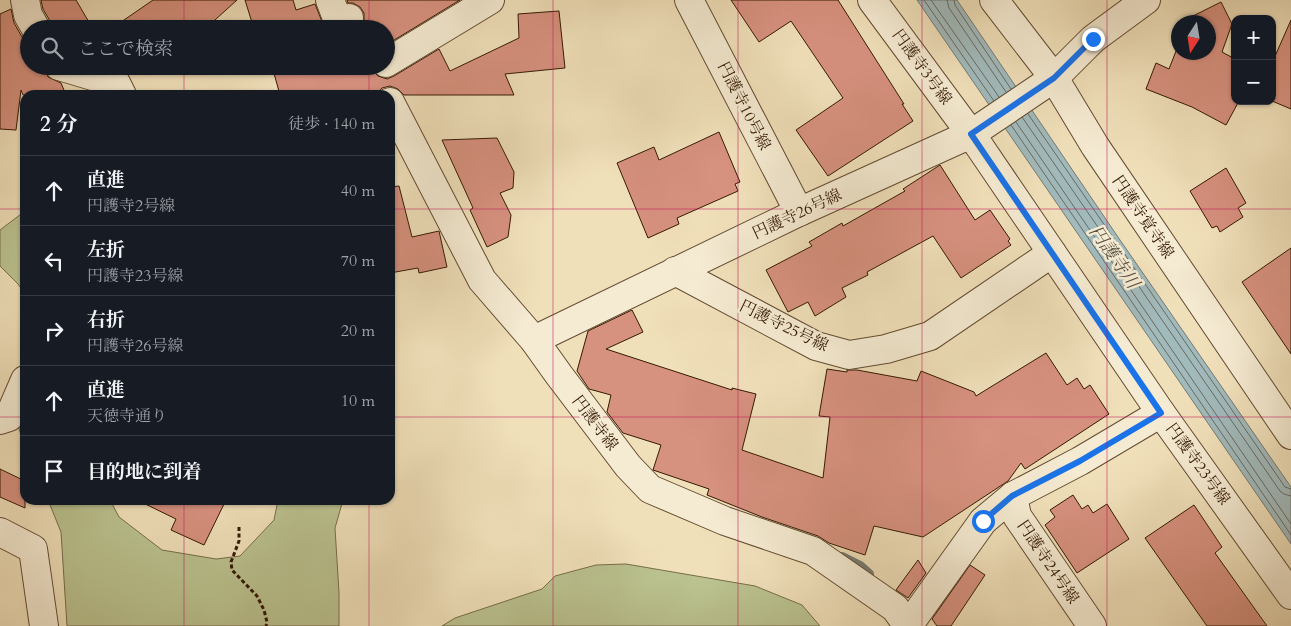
<!DOCTYPE html>
<html lang="ja">
<meta charset="utf-8">
<style>
:root{--surface:#171b24;--page:#20242c;--text:#f1f3f6;--muted:#9ea1a6;--line:#363941}
body{margin:0;font-family:Cardo,"Noto Serif JP",serif;background:var(--page);color:var(--text)}
.controls{position:absolute;right:15px;top:15px;display:grid;overflow:hidden;border-radius:10px;box-shadow:0 1px 4px #0004}
.controls button{width:45px;height:45px;display:grid;place-items:center;padding:0;border:0;border-bottom:1px solid var(--line);background:var(--surface);color:var(--text);font:25px sans-serif}
.compass{position:absolute;left:1171px;top:15px;width:45px;height:45px;border-radius:50%;background:var(--surface);box-shadow:0 1px 4px #0004;rotate:192deg}
.stop{position:absolute;width:15px;height:15px;margin:-11px;border:4px solid #1a73e8;border-radius:50%;background:#fff}
.stop.end{background:#1a73e8;border-color:#fff;box-shadow:0 1px 5px #0008}
.list{margin:0;padding:0;list-style:none}
h2{display:flex;justify-content:space-between;align-items:center;height:65px;margin:0;padding:0 20px;font-size:21px}
h2 small{font-size:16px;font-weight:400;color:var(--muted)}
.list li{display:grid;grid-template-columns:32px 1fr auto;gap:15px;align-items:center;box-sizing:border-box;height:70px;padding:0 20px;border-top:1px solid var(--line)}
.list b{display:block;font-size:19px;white-space:nowrap}
.list p{margin:0;font-size:16px;white-space:nowrap;color:var(--muted)}
.list em{font-size:16px;font-style:normal;color:var(--muted)}
.icon{flex:none;width:28px;height:28px;fill:none;stroke:currentColor;stroke-width:2;stroke-linecap:round;stroke-linejoin:round}
.map{position:relative;flex:none;width:1291px;height:626px;overflow:hidden}
.search{position:absolute;background:var(--surface);box-shadow:0 1px 4px #0004;left:20px;top:20px;width:375px;height:55px;display:flex;align-items:center;gap:12px;box-sizing:border-box;padding:0 18px;border-radius:28px;color:var(--muted);font-size:19px}
.panel{position:absolute;background:var(--surface);box-shadow:0 1px 4px #0004;left:20px;top:90px;width:375px;height:415px;border-radius:15px}
.map>svg:first-child{display:block}
.green{fill:#bac28f;stroke:#776e49}
.water{fill:#a1babc;stroke:#757a72}
.lines{fill:none;stroke-linecap:round;stroke-linejoin:round}
.shore{stroke:#6a6a60;stroke-width:1}
.stream{stroke:#757a72;stroke-width:10}
.building{fill:#d7917f;stroke:#341903}
.minor-casing{stroke:#634b31;stroke-width:30}
.path{stroke:#341903;stroke-width:3;stroke-dasharray:4 2.5;stroke-linecap:butt}
.minor{stroke:#f5ebd2;stroke-width:28}
.route{stroke:#1a73e8;stroke-width:6}
.grid{fill:none;stroke:#c2185b;stroke-width:1;stroke-opacity:0.55}
.labels{text-anchor:middle;dominant-baseline:central;stroke-width:5;stroke-linejoin:round;paint-order:stroke}
.street-label{font-size:16px;fill:#341903;stroke:#f5ebd2}
.water-label{font-size:18px;font-style:italic;fill:#5a5144;stroke:#f5ebd2}
</style>
<div class="map">
<svg width="1291" height="626" viewBox="0 0 1291 626">
<rect width="100%" height="100%" fill="#f0e0ba"/>
<filter id="stains"><feTurbulence type="fractalNoise" baseFrequency=".004" numOctaves="4"/><feColorMatrix values="0 0 0 0 .2 0 0 0 0 .09 0 0 0 0 .02 0 0 0 .5 -.17"/></filter>
<radialGradient id="worn" r=".72"><stop offset=".6" stop-color="#630" stop-opacity="0"/><stop offset="1" stop-color="#630" stop-opacity=".3"/></radialGradient>
<g class="green">
<path d="M25 211V294L18 284 0 266V230Z"/>
<path d="M25 420V446L18 426Z"/>
<path d="M48 500H110L119 517 162 550 216 559 240 556 274 520 278 500H343L335 528 339 593V626H67L61 532Z"/>
<path d="M626 564 755 586 802 605 820 626H442L455 618 542 589 555 576 596 565Z"/>
</g>
<path class="water" d="M917 0H957L1120 240 1291 487V544Z"/>
<g class="lines">
<g class="shore">
<path d="M924 0 994 101"/>
<path d="M931 0 999 97"/>
<path d="M947 0 949 8 1006 92"/>
<path d="M954 0 955 5 1011 89"/>
<path d="M1028 114 1285 487 1291 489"/>
<path d="M1022 117 1280 491 1284 494 1291 496"/>
<path d="M1016 122 1291 524"/>
<path d="M1011 125 1291 535"/>
</g>
<path class="stream" d="M842 557 860 566 869 574"/>
</g>
<g class="building">
<path d="M41 0H76L93 29H52L50 21 43 9Z"/>
<path d="M153 0H237L205 29H111Z"/>
<path d="M245 0H293L296 10 315 4 325 29H254Z"/>
<path d="M347 0H460L386 45V29H360L364 21V13L360 7 353 3H348Z"/>
<path d="M731 0H838L904 104H902L913 121 828 176 796 130 843 98 791 21 759 42Z"/>
<path d="M1221 2 1232 24 1222 52 1235 59V101H1239L1226 125 1192 107 1146 89 1156 63 1169 69 1178 46V52H1208V22H1189L1191 17Z"/>
<path d="M11 9 14 23 22 37 29 43V66H44L48 77 61 83 66 95H23L21 90 16 130 0 129V14Z"/>
<path d="M559 11 565 68 505 74 514 95H404L398 89 390 86 382 88 376 95H280L272 66H371L373 71 378 76 387 79 394 76 439 49 450 71 519 38 518 14Z"/>
<path d="M1291 20V109L1272 101V63Z"/>
<path d="M719 132 740 182 735 184 738 191 677 218 679 224 648 238 617 163 654 147 659 160Z"/>
<path d="M497 138 514 172 513 188 500 193 511 215 508 237 487 247 470 210 473 208 442 140Z"/>
<path d="M940 165 975 220 990 210 1010 239 1008 241 1011 245 961 278 933 236 867 272 868 275 842 288 846 297 815 316 808 302 788 312 766 270 812 246 809 242 842 223 843 226 905 191 903 189Z"/>
<path d="M1226 168 1246 203 1238 208 1243 217 1220 232 1217 226 1212 228 1190 191Z"/>
<path d="M399 186 412 237 439 231 447 267 419 273 418 268 390 273V187Z"/>
<path d="M1291 248V354L1242 282Z"/>
<path d="M632 310 643 332 606 349 732 390V388L756 394 742 450 823 478 830 417 819 416 827 369 847 372V370H857L917 381 921 371 974 392 976 396 1046 353 1067 385 1077 378 1084 389 1090 385 1109 414 1025 469 1021 463 1008 481 923 537 874 526 865 555 829 543 818 536 762 517 707 495 709 489 653 470 661 445 623 433 607 412 611 395 589 389 577 371 588 331Z"/>
<path d="M0 469 25 481V508L0 497Z"/>
<path d="M1073 495 1082 509 1088 505 1093 513 1107 504 1129 539 1077 573 1045 525 1055 517 1050 510Z"/>
<path d="M137 500H226L204 545 171 530 176 519Z"/>
<path d="M1194 505 1222 547 1215 553 1267 626H1207L1145 538Z"/>
<path d="M918 560 926 573 908 598 896 590Z"/>
<path d="M970 565 985 575 951 626H937L932 619Z"/>
</g>
<g class="lines">
<g class="minor-casing">
<g id="minor">
<path d="M25 0 28 15 36 29"/>
<path d="M330 0 338 21 349 18"/>
<path d="M689 0 799 212"/>
<path d="M872 0 971 134 1161 413 1291 595"/>
<path d="M994 0 1054 78 1095 146 1291 435"/>
<path d="M386 63 490 0"/>
<path d="M59 66 116 83 122 95"/>
<path d="M390 102 482 280 534 340 559 375 628 466 650 489 725 521 813 551 895 608 908 626 983 521 1013 496 1080 461 1161 413"/>
<path d="M675 271 816 346 849 355 886 349 930 336 1052 253"/>
<path d="M534 340 799 212 971 134 1054 78 1093 39 1146 0"/>
<path d="M0 420 9 417 25 380"/>
<path d="M1013 496 1017 516 1092 626"/>
<path d="M0 532 33 549 44 626"/>
</g>
</g>
<path class="path" d="M239 527V541L231 562 232 570 257 596 264 610 267 622 266 626"/>
<use href="#minor" class="minor"/>
</g>
<g class="lines">
<path class="route" d="M983 521 1012 496 1080 461 1161 413 971 134 1054 78 1093 39"/>
</g>
<path class="grid" d="M184 0V29M369 0V29M553 0V626M738 0V626M922 0V626M1107 0V626M184 66V95M369 66V95M0 209H25M390 209H1291M0 417H25M390 417H1291M184 500V626M369 500V626"/>
<g class="labels">
<g class="street-label">
<text transform="translate(922 67) rotate(54)">円護寺3号線</text>
<text transform="translate(744 106) rotate(63)">円護寺10号線</text>
<text transform="translate(797 214) rotate(-25)">円護寺26号線</text>
<text transform="translate(1143 217) rotate(56)">円護寺覚寺線</text>
<text transform="translate(784 326) rotate(26)">円護寺25号線</text>
<text transform="translate(595 423) rotate(53)">円護寺線</text>
<text transform="translate(1198 464) rotate(54)">円護寺23号線</text>
<text transform="translate(1048 562) rotate(56)">円護寺24号線</text>
</g>
<g class="water-label">
<text transform="translate(1114 257) rotate(55)">円護寺川</text>
</g>
</g>
<rect width="100%" height="100%" filter="url(#stains)"/>
<rect width="100%" height="100%" fill="url(#worn)"/>
</svg>
<div class="controls">
<button>+</button>
<button>−</button>
</div>
<svg class="compass" viewBox="-18 -18 36 36"><path d="M0-13l5 13h-10z" fill="#e53935"/><path d="M0 13l5-13h-10z" fill="#9ea1a6"/></svg>
<div class="stop" style="left:983px;top:521px"></div>
<div class="stop end" style="left:1093px;top:39px"></div>
<div class="search"><svg class="icon" aria-label="search" viewBox="0 0 24 24"><circle cx="10" cy="10" r="6"/><path d="M15 15l6 6"/></svg>ここで検索</div>
<section class="panel">
<h2>2 分<small>徒歩 · 140 m</small></h2>
<ul class="list">
<li><svg class="icon" aria-label="ahead" viewBox="0 0 24 24"><path d="M12 20V5M6 11l6-6 6 6"/></svg><div><b>直進</b><p>円護寺2号線</p></div><em>40 m</em></li>
<li><svg class="icon" aria-label="left" viewBox="0 0 24 24"><path d="M17 20v-9H6M10 6l-5 5 5 5"/></svg><div><b>左折</b><p>円護寺23号線</p></div><em>70 m</em></li>
<li><svg class="icon" aria-label="right" viewBox="0 0 24 24"><path d="M7 20v-9h11M14 6l5 5-5 5"/></svg><div><b>右折</b><p>円護寺26号線</p></div><em>20 m</em></li>
<li><svg class="icon" aria-label="ahead" viewBox="0 0 24 24"><path d="M12 20V5M6 11l6-6 6 6"/></svg><div><b>直進</b><p>天徳寺通り</p></div><em>10 m</em></li>
<li><svg class="icon" aria-label="arrive" viewBox="0 0 24 24"><path d="M6 21V4h12l-3 4 3 4H6"/></svg><div><b>目的地に到着</b></div></li>
</ul>
</section>
</div>
